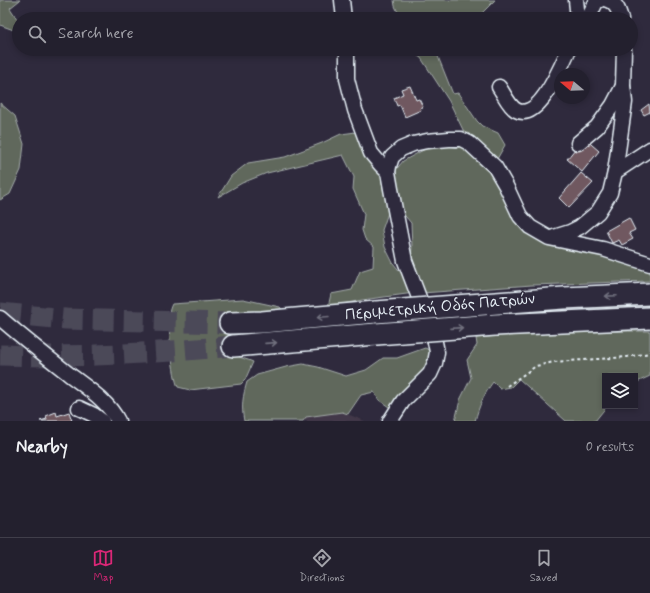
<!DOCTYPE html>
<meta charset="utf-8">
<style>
:root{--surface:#23202e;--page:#2b2836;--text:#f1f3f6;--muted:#a3a3aa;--line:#403e4a;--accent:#db2777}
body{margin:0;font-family:Mynerve,sans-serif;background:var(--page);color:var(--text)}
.controls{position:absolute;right:12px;bottom:12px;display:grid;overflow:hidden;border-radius:0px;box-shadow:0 2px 6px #0003}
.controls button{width:36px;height:36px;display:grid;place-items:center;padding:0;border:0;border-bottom:1px solid var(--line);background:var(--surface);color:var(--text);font:20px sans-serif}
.compass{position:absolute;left:554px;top:68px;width:36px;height:36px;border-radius:50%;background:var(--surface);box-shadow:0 2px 6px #0003;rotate:289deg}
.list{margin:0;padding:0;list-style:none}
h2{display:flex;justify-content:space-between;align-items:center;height:52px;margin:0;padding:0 16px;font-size:17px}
h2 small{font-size:13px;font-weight:400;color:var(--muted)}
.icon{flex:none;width:22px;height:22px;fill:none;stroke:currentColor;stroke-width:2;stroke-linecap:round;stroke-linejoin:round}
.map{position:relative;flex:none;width:650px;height:421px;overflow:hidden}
.search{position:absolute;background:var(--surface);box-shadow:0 2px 6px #0003;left:12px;right:12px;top:12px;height:44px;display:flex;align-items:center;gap:10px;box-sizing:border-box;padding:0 14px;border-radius:22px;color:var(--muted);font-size:15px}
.sheet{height:116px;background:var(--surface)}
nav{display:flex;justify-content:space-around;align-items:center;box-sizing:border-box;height:56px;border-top:1px solid var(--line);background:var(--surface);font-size:11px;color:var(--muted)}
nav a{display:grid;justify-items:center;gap:2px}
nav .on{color:var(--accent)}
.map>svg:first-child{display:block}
.built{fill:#423848}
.green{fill:#61685c;stroke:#a4acaa}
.building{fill:#6f5860;stroke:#e8f1f8}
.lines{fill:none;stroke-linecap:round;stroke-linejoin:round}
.highway-tunnel{stroke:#4b4859;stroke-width:21;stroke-dasharray:21 10;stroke-linecap:butt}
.minor-casing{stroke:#e8f1f8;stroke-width:17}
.highway-casing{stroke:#e8f1f8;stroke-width:24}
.path{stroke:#e8f1f8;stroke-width:2;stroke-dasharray:3 3;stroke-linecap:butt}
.minor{stroke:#2f2a3d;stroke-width:14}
.highway{stroke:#2f2a3d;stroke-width:21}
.highway-bridge-casing{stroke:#e8f1f8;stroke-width:24;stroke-linecap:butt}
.highway-bridge{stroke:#2f2a3d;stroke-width:21}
.oneway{stroke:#70707e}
.labels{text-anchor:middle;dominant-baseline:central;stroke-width:3;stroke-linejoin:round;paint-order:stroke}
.street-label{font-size:16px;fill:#e8f1f8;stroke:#2f2a3d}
</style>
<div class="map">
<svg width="650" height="421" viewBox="0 0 650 421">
<rect width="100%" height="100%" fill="#2f2a3d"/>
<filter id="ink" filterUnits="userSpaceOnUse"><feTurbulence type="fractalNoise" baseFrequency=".025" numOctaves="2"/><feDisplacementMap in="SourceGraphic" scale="8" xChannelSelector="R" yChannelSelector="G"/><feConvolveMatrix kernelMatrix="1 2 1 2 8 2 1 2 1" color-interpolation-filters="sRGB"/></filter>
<g filter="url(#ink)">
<path class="built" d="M342 412 365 421H303L306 417Z"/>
<g class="green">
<path d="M0 0H20L10 8 19 22V32L0 25Z"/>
<path d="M394 0H495L476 19H401L395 6Z"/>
<path d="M413 49H435L453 94 458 93 477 121 482 126 498 133 505 145 497 159 512 186 520 225 650 271V281L532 285 422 293 411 260 412 247 411 223 400 210 395 171 403 161 429 147 446 145 458 148 466 136 449 101 421 58 415 54Z"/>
<path d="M0 103 15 116 24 144 21 170 10 194 0 200Z"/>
<path d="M356 132 364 156 373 167 383 175 389 199 388 213 382 230 385 247 393 263 407 280 414 293 362 300 328 307 331 294 352 290 360 271 373 267 374 247 365 239 362 230 364 214 353 189 354 177 343 155 267 173 242 183 218 197 231 176 248 163 285 157 322 143 341 134Z"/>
<path d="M243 299 280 307 282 309 243 316 232 332 236 334 234 354C239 358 247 359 253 362L245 380 241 384 190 390 178 387C173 377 168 328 169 316 169 312 170 308 172 304Z"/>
<path d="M650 331V376L635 383V376H605V406H607L595 421H566L519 379 511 387 500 389 493 382C484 394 479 406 475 421H455L460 400 471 378 467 360 477 345 476 338C534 332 592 331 650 331Z"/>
<path d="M425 348 431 351 423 379 398 404 389 407 379 400 374 392 361 395 348 414 342 412 306 417 303 421H244C241 407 243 395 247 382L257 375 286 367 303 364 318 367 346 376 366 370 383 358H397Z"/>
</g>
<g class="building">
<path d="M410 86 416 100 419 99 423 107 420 108 421 110 405 117 400 105 397 106 394 98 403 94 401 89Z"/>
<path d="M649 104 650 112 644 115 641 110Z"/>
<path d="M584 138 599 151 582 172 567 159Z"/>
<path d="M581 173 593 183 569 208 559 198Z"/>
<path d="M629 218 635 230 629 233 633 239 622 245 619 240 612 243 606 231Z"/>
<path d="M56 412 57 416 69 412 72 421H40L47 419 46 416Z"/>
</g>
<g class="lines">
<g class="highway-tunnel">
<path d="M0 313 66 319 230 323"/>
<path d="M0 355C78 358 155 353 233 346"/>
</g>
<g class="minor-casing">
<g id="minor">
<path d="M342 0 344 19"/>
<path d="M576 0 578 19"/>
<path d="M607 0C616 2 619 11 621 19"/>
<path d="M588 19 596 2 600 0"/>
<path d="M347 49V79L355 110 371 153 381 165 388 172"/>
<path d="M499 87C504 94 509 106 516 110 539 123 562 64 569 49"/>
<path d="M578 143 597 127 613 105 623 86"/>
<path d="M615 172 625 102 623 86 624 49"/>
<path d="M554 237 570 232 580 227 598 212 610 193 615 172 650 149"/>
<path d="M0 318C23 338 46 356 70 375 87 388 108 401 118 421"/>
<path d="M79 408 94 415 102 421"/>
<path d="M390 421 403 401 430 374 435 363 437 352 434 337 405 261 391 189 388 172 389 166 392 157 401 149 413 144 427 141 449 139H461L469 143 495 167 506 186 520 216 530 227 549 238 603 249 650 264"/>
</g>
</g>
<g class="highway-casing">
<g id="highway">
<path d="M230 323 262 322 376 312"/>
<path d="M233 346 376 334"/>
</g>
</g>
<path class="path" d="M507 386 536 366 554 362 627 357 650 353"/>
<use href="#minor" class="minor"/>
<use href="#highway" class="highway"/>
<g class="highway-bridge-casing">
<g id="highway-bridge">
<path d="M376 312 564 298 650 294"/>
<path d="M376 334 495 325 650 318"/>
</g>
</g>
<use href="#highway-bridge" class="highway-bridge"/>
</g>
<defs><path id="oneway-shaft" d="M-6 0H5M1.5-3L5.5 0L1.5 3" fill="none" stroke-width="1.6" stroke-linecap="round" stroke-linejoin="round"/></defs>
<g class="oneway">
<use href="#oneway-shaft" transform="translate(611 296) rotate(178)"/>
<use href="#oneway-shaft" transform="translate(323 317) rotate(175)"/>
<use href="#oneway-shaft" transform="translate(457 328) rotate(-4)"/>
<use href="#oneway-shaft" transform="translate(271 343) rotate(-4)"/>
</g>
</g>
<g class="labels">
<g class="street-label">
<text transform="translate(440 307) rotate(-5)">Περιμετρική Οδός Πατρών</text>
</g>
</g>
</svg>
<div class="controls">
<button><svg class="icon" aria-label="layers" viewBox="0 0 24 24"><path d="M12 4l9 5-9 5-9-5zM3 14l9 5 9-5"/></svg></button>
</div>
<svg class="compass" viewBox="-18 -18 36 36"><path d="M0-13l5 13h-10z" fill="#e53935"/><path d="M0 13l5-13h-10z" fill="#a3a3aa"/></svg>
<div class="search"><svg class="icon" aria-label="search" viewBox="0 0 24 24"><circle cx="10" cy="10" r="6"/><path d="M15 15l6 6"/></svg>Search here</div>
</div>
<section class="sheet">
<h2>Nearby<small>0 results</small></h2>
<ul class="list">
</ul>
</section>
<nav>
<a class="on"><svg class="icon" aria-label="map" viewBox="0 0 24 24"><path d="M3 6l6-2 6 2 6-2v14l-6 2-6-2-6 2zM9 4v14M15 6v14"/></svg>Map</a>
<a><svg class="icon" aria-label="directions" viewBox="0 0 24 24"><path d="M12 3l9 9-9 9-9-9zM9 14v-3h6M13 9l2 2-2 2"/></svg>Directions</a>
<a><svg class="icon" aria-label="saved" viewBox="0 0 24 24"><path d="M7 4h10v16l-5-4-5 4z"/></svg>Saved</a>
</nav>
